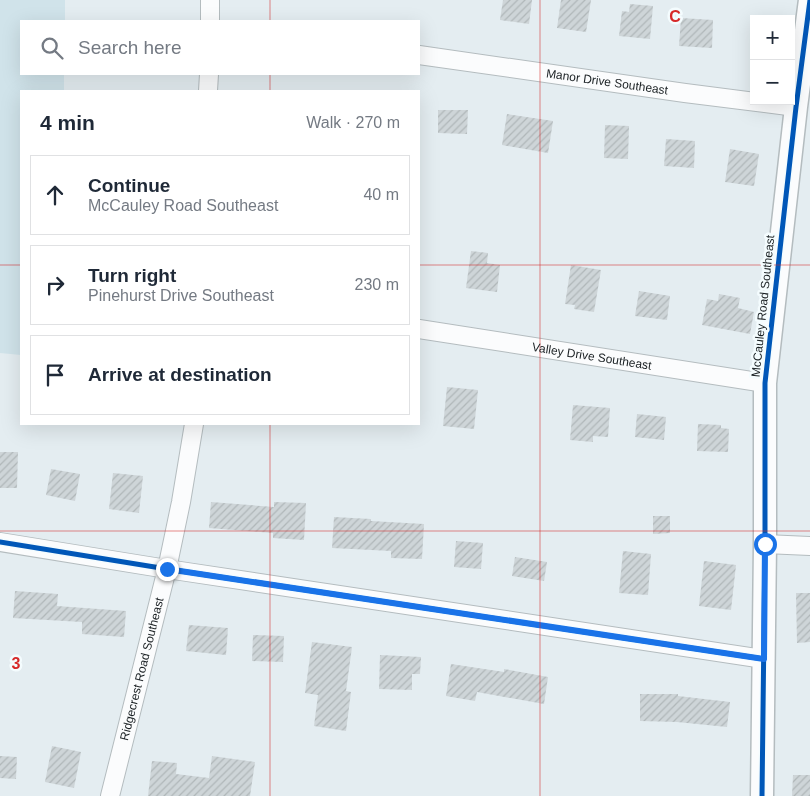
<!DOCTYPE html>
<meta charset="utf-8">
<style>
:root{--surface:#fff;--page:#f6f6f7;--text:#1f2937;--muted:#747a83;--line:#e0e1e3}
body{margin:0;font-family:Helvetica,sans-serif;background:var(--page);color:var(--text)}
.controls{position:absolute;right:15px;top:15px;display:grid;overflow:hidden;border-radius:0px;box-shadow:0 5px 20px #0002}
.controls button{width:45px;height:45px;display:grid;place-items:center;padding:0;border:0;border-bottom:1px solid var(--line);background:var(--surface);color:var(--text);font:25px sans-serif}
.stop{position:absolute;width:15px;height:15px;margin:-11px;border:4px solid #1a73e8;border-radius:50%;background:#fff}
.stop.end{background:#1a73e8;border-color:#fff;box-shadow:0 1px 5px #0008}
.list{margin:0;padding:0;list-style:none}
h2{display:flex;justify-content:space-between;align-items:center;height:65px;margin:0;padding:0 20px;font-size:21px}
h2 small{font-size:16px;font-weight:400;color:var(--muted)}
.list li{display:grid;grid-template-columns:32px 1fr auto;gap:15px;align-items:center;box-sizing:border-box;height:80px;margin:0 10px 10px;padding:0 10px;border:1px solid var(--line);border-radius:0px}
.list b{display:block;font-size:19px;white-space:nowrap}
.list p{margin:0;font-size:16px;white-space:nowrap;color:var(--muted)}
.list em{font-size:16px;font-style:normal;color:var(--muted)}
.icon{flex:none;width:28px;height:28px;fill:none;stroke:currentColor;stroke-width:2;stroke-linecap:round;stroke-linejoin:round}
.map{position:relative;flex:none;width:810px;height:796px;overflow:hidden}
.search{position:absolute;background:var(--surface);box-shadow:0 5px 20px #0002;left:20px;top:20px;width:400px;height:55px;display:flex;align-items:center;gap:12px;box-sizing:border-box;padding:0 18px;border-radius:0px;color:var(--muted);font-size:19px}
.panel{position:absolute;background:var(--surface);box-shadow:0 5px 20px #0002;left:20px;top:90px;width:400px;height:335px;border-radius:0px}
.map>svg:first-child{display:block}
.built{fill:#d0e3ea}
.building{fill:url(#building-hatch)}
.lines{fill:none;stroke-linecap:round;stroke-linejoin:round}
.minor-casing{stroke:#b4bcbf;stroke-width:20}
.tertiary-casing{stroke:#b4bcbf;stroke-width:25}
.minor{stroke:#fbfcfd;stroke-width:18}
.tertiary{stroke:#fbfcfd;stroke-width:22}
.cycleway-casing{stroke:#f4fcfe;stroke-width:8}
.cycleway{stroke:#0057b8;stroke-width:5}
.route{stroke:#1a73e8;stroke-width:6}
.grid{fill:none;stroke:#d62828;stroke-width:1;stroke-opacity:0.55}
.labels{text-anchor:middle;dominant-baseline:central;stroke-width:5;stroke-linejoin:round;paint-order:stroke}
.street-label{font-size:12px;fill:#1a2023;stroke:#f4fcfe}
.grid-label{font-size:16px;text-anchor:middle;font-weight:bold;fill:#d62828;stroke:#f4fcfe;stroke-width:5;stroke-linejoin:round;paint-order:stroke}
</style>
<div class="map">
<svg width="810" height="796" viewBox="0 0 810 796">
<defs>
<pattern id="building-hatch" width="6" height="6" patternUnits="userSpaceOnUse" patternTransform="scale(1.25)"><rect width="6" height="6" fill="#ced5d8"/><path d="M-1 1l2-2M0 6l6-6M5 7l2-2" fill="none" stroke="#b0b7b9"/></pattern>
</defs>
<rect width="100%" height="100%" fill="#e4edf1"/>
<path class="built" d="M0 0H65V21H21V74H64V91H21V355L0 353Z"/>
<g class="building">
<path d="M503 0H532L529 24 500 20Z"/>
<path d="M561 0H591L586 32 557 28Z"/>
<path d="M630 4 653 6 650 39 619 36 622 11 629 12Z"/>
<path d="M681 18 713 20 712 48 679 46Z"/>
<path d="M438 110H468L467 134 438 133Z"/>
<path d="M507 114 553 121 548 153 502 145Z"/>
<path d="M605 125 629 126 628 159 604 158Z"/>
<path d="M666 139 695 141 694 168 664 166Z"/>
<path d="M730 149 759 154 754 186 725 182Z"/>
<path d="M471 251 488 253 487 263 500 265 497 292 466 288Z"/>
<path d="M571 265 601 270 594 312 574 309 575 305 565 304Z"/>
<path d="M639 291 670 296 667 320 635 316Z"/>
<path d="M719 294 740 298 738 308 754 312 750 334 702 325 707 299 718 301Z"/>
<path d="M447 387 478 390 474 429 443 426Z"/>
<path d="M573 405 610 408 608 437 593 436V442L570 440Z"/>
<path d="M637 414 666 417 664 440 635 437Z"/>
<path d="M698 424 721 425V428L729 429 728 452 697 451Z"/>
<path d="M0 452H18L17 488H0Z"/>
<path d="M51 469 80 474 75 501 46 495Z"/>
<path d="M113 473 143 476 139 513 109 509Z"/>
<path d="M211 502 274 507V502L306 503 304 540 273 538V533L209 528Z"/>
<path d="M653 516H670V533L653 534Z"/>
<path d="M334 517 371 519V521L424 524 422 559 391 558V551L332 548Z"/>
<path d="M456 541 483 543 481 569 454 567Z"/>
<path d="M623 551 651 554 648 595 619 593Z"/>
<path d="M515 557 547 562 544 581 512 576Z"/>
<path d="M704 561 736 565 731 610 699 606Z"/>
<path d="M15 591 58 594 57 606 126 611 124 637 82 634V622L13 618Z"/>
<path d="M796 593H810V642L797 643Z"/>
<path d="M189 625 228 628 226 655 186 651Z"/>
<path d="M253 635 284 636 283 662 252 661Z"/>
<path d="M312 642 352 647 346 691 351 692 346 731 314 726 318 695 305 693Z"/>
<path d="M380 655 421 657 420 674H412V690L379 689Z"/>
<path d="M451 664 504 672V669L548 677 544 704 477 692 475 701 446 696Z"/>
<path d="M640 694H678V696L730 702 727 727 677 722 640 721Z"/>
<path d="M52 746 81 752 74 788 45 782Z"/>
<path d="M0 756 17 757 16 779 0 778Z"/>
<path d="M212 756 255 762 250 796H148L152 761 177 763 176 774 209 778Z"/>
<path d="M793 775H810V796H792Z"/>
</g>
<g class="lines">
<g class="minor-casing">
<g id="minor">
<path d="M210 0V21"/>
<path id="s1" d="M419 55 685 93 796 107"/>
<path d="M208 91 209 74"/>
<path id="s2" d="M419 329C534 347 649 366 765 383"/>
<path d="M0 542 167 569 764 659"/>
<path d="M765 544 810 546"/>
<path id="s3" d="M110 796 167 569 181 502 194 424"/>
</g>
</g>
<g class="tertiary-casing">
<path id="tertiary" d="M762 796 765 544V383L796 107 810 0"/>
</g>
<use href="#minor" class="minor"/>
<use href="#tertiary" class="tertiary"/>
<g class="cycleway-casing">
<g id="cycleway">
<path d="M0 542 167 569 764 659"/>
<path d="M762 796 765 544V383L796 107 810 0"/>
</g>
</g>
<use href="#cycleway" class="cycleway"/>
</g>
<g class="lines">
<path class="route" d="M167 569 764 659 765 544"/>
</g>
<path class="grid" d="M270 0V21M540 0V796M270 74V91M0 265H21M419 265H810M270 424V796M0 531H810"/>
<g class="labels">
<g class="street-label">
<text stroke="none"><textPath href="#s1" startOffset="190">Manor Drive Southeast</textPath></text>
<text transform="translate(763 306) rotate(-84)">McCauley Road Southeast</text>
<text stroke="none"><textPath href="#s2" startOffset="175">Valley Drive Southeast</textPath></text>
<text stroke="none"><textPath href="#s3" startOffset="131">Ridgecrest Road Southeast</textPath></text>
</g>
</g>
<g class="grid-label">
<text x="675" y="22">C</text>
<text x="16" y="669">3</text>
</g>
</svg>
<div class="controls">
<button>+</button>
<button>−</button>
</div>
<div class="stop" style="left:765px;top:544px"></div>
<div class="stop end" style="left:167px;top:569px"></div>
<div class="search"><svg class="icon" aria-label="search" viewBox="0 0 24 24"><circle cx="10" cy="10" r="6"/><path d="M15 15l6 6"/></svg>Search here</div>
<section class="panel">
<h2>4 min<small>Walk · 270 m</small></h2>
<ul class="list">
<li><svg class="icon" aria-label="ahead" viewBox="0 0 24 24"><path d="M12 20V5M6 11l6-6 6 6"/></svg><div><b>Continue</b><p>McCauley Road Southeast</p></div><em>40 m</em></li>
<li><svg class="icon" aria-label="right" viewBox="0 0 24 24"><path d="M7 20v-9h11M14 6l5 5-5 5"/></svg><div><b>Turn right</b><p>Pinehurst Drive Southeast</p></div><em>230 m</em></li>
<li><svg class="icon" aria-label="arrive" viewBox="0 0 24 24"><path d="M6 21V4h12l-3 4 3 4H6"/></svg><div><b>Arrive at destination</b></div></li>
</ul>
</section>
</div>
